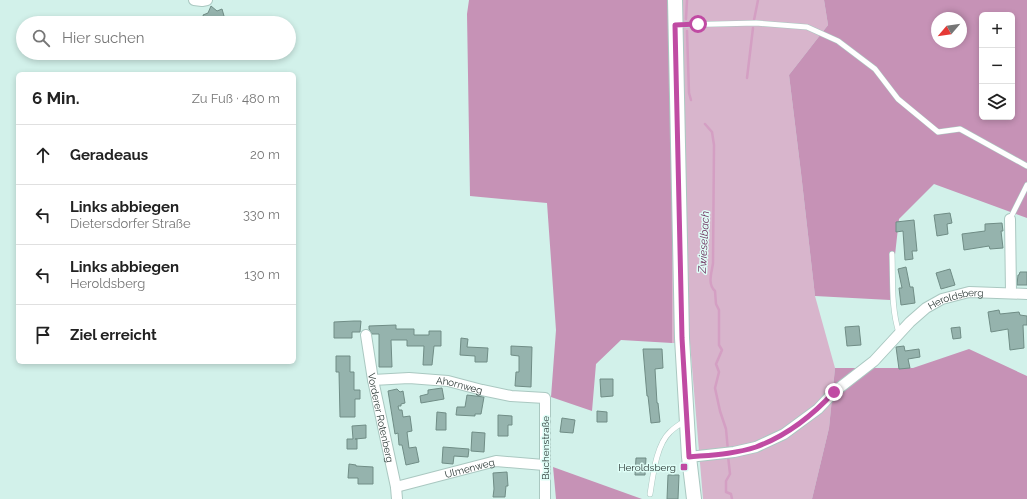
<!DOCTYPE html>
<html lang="de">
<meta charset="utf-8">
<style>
:root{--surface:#fff;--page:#f6f6f6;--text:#222;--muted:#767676;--line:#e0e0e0}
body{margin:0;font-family:Raleway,sans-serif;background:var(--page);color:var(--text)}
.controls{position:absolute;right:12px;top:12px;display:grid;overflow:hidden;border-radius:6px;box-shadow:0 2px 6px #0003}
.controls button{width:36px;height:36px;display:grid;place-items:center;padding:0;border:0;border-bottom:1px solid var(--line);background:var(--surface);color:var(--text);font:20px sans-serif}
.compass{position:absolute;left:931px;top:12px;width:36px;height:36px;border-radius:50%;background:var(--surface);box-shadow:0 2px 6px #0003;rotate:241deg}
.stop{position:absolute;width:12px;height:12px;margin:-9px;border:3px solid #c04ba3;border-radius:50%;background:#fff}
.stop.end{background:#c04ba3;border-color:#fff;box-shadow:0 1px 4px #0008}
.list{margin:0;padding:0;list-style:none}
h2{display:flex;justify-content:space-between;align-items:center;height:52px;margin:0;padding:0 16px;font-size:17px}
h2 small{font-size:13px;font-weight:400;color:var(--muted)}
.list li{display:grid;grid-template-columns:26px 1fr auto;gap:12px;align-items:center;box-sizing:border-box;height:60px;padding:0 16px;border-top:1px solid var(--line)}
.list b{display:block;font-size:15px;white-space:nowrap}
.list p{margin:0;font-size:13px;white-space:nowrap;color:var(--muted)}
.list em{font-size:13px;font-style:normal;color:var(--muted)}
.icon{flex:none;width:22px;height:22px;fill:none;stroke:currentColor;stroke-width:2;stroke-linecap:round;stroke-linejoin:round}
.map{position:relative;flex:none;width:1027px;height:499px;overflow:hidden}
.search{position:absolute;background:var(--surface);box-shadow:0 2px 6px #0003;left:16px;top:16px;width:280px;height:44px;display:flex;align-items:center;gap:10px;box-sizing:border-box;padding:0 14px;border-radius:22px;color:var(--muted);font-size:15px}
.panel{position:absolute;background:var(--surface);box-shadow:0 2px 6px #0003;left:16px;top:72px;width:280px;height:292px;border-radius:6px}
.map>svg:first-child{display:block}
.green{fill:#d8b5cc}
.forest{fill:#c692b6;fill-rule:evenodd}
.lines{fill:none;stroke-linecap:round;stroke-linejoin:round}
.stream{stroke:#d49fc3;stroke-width:2.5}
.building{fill:#95b3ad;stroke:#708d86}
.lane-casing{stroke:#aac8c1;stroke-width:6}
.street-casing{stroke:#aac8c1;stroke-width:12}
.secondary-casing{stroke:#aac8c1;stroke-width:16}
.lane{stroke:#fff;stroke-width:5}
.street{stroke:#fff;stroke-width:10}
.secondary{stroke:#fff;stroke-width:14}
.route{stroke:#c04ba3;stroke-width:5}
.poi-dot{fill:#c04ba3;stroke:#dffef7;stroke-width:1.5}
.labels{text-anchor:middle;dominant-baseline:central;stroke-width:3;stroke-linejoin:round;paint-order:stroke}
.street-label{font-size:10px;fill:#2e3b38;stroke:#dffef7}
.poi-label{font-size:10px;fill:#2e3b38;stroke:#dffef7;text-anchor:end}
.water-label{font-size:11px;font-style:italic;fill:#6c2d5c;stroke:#dffef7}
</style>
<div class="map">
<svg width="1027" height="499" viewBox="0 0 1027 499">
<rect width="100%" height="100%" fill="#d2f1ea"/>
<path class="green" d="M672 0H824L828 25 789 75 801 173 815 296 835 368 829 428 812 499H703L690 343H672Z"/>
<g class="forest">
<path d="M469 0H672V343L621 340 596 364 592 411 551 397 556 330 547 203 470 196 467 14Z"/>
<path d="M824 0H1027V218L934 184 899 219 890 300 815 296 801 173 789 75 828 25ZM982 15H1012V117H982ZM937 18H961V42H937Z"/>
<path d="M969 349 1027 376V499H812L829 428 835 368H913Z"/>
<path d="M553 467 642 499H556Z"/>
</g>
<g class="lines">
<g class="stream">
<path d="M686 19 687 0"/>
<path d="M754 20 758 0"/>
<path d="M687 31 689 93 691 100"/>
<path d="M747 78 753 28"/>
<path d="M705 124 712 132 714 145 713 263C712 272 707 284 715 291L716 304 719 310V345L722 350 716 364 719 372 715 388 720 411 726 429 728 451"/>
<path d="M728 456 730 474 726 481V492L731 494 732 499"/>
</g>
</g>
<g class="building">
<path d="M211 6 217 11 222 9 226 23H205L203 15 208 13Z"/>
<path d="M950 213 952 223 947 224 948 234 937 236 934 215Z"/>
<path d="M914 220 917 251H912L913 259 905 260 903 231 896 232V222Z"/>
<path d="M1002 223 1003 231H1001L1003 248 990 249 989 246 964 250 962 234 985 231V224Z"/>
<path d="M906 267 910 287H913L915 303 901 305 899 288H902L898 269Z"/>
<path d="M950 269 955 285 941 289 936 273Z"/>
<path d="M1020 272H1027V285H1017L1018 275H1019Z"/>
<path d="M999 310 1000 314 1019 312 1020 315 1027 316V325H1023L1024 348 1010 350 1008 329 991 332 988 312Z"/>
<path d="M354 321H361L360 332H352V338H334V322Z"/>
<path d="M396 325V329H414V335H429V331H441V346H434L432 365H423L424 346H407V340H391L392 367H379V334H372L369 329V326Z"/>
<path d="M859 326 861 345 847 346 845 327Z"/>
<path d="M960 327 961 338 953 339 951 328Z"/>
<path d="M461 338 468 339 467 347 488 348 487 362H475V356L460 355Z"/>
<path d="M511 346 532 347 531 387 515 386 516 372H519V356L511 355Z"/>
<path d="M904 346 905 351 919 349 920 357 908 359 910 368 899 369 896 347Z"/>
<path d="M643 349H662L663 368 655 369 657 403H658L660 422 651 423 648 396H647Z"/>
<path d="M336 356H350V372H354V390H360V399H355V417H340L339 372H336Z"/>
<path d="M600 379H613V396L601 397Z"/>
<path d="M442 388 444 399 421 403 420 396 428 394V390Z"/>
<path d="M397 389 400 392 403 391 405 403 401 404V406H398L399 410H402L403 417 410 416 412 431 407 432 409 448 416 447 419 462 406 465 402 445H399L398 433 395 434 388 391Z"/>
<path d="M467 395 484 397 481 414H475V416L456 415 457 407H465Z"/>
<path d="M597 411 607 412V422H597Z"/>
<path d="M437 412 446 413V430H436Z"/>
<path d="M498 415 512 416V425H508V436H498Z"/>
<path d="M562 418 575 420 573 433 560 432Z"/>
<path d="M366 425V438L355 439H357V449H347V439H353L352 426Z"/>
<path d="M472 432 485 433 484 452 471 451Z"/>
<path d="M443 447 469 449 468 457 454 456 453 464 442 463Z"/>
<path d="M636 458H646L645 475H635Z"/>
<path d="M349 464 356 465V466L373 467V484H358V478H348Z"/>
<path d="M507 472 508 486H506L505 497H493L494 489 493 473Z"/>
<path d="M668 475H679L678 499H667Z"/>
</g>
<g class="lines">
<g class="lane-casing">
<g id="lane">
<path d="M677 25 756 23 807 27 838 41 875 69 898 99 938 132 960 129 1027 166"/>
<path d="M1010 219 1027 185"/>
<path d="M892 254C893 281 891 308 899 333"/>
<path d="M650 494C653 476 656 445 670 432 674 428 680 424 685 421"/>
</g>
</g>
<g class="street-casing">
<g id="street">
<path d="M194 0 202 1 207 0"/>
<path d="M1010 219 1011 293"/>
<path id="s1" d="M366 335 373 380 396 487 397 499"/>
<path id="s2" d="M373 380 409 378 448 381 482 390 511 396 545 398V499"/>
<path id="s3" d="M689 457 734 452 756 447 784 434 818 409 834 392 874 361 910 322 926 308 942 299 969 292 1027 294"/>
<path id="s4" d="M396 487 496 461 544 465"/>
</g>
</g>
<g class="secondary-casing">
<path id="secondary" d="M675 0 682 338 689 457 694 499"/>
</g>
<use href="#lane" class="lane"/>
<use href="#street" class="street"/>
<use href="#secondary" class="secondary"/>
</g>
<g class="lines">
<path class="route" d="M698 24 675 25 682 338 689 457C711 455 735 454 756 447 786 436 813 415 834 392"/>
</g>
<rect class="poi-dot" x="680" y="463" width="8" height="8" rx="2"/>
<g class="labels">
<g class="street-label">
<text stroke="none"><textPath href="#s3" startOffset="321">Heroldsberg</textPath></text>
<text stroke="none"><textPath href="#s2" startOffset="87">Ahornweg</textPath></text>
<text stroke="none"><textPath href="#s1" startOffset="84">Vorderer Rotenberg</textPath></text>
<text transform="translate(545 448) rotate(-90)">Buchenstraße</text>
<text stroke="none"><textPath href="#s4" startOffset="76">Ulmenweg</textPath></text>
</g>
<g class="poi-label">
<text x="676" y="467">Heroldsberg</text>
</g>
<g class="water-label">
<text transform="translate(704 242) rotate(-87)">Zwieselbach</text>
</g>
</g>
</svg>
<div class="controls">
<button>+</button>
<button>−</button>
<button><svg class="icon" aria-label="layers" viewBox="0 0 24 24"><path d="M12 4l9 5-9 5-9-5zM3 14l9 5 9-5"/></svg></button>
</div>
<svg class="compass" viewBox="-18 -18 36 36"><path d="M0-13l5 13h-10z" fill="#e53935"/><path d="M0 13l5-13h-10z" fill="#767676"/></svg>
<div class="stop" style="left:698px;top:24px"></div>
<div class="stop end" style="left:834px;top:392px"></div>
<div class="search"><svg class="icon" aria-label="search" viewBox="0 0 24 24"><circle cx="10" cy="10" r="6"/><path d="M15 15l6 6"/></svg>Hier suchen</div>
<section class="panel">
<h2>6 Min.<small>Zu Fuß · 480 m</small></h2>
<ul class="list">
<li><svg class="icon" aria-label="ahead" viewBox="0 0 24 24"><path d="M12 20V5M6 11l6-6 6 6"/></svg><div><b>Geradeaus</b></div><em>20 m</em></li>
<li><svg class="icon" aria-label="left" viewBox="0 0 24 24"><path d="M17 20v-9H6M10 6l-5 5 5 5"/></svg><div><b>Links abbiegen</b><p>Dietersdorfer Straße</p></div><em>330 m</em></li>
<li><svg class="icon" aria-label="left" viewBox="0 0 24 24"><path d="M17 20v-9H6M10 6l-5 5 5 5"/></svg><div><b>Links abbiegen</b><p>Heroldsberg</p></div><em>130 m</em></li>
<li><svg class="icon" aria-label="arrive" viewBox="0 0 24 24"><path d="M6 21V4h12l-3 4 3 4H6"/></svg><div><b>Ziel erreicht</b></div></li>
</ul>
</section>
</div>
